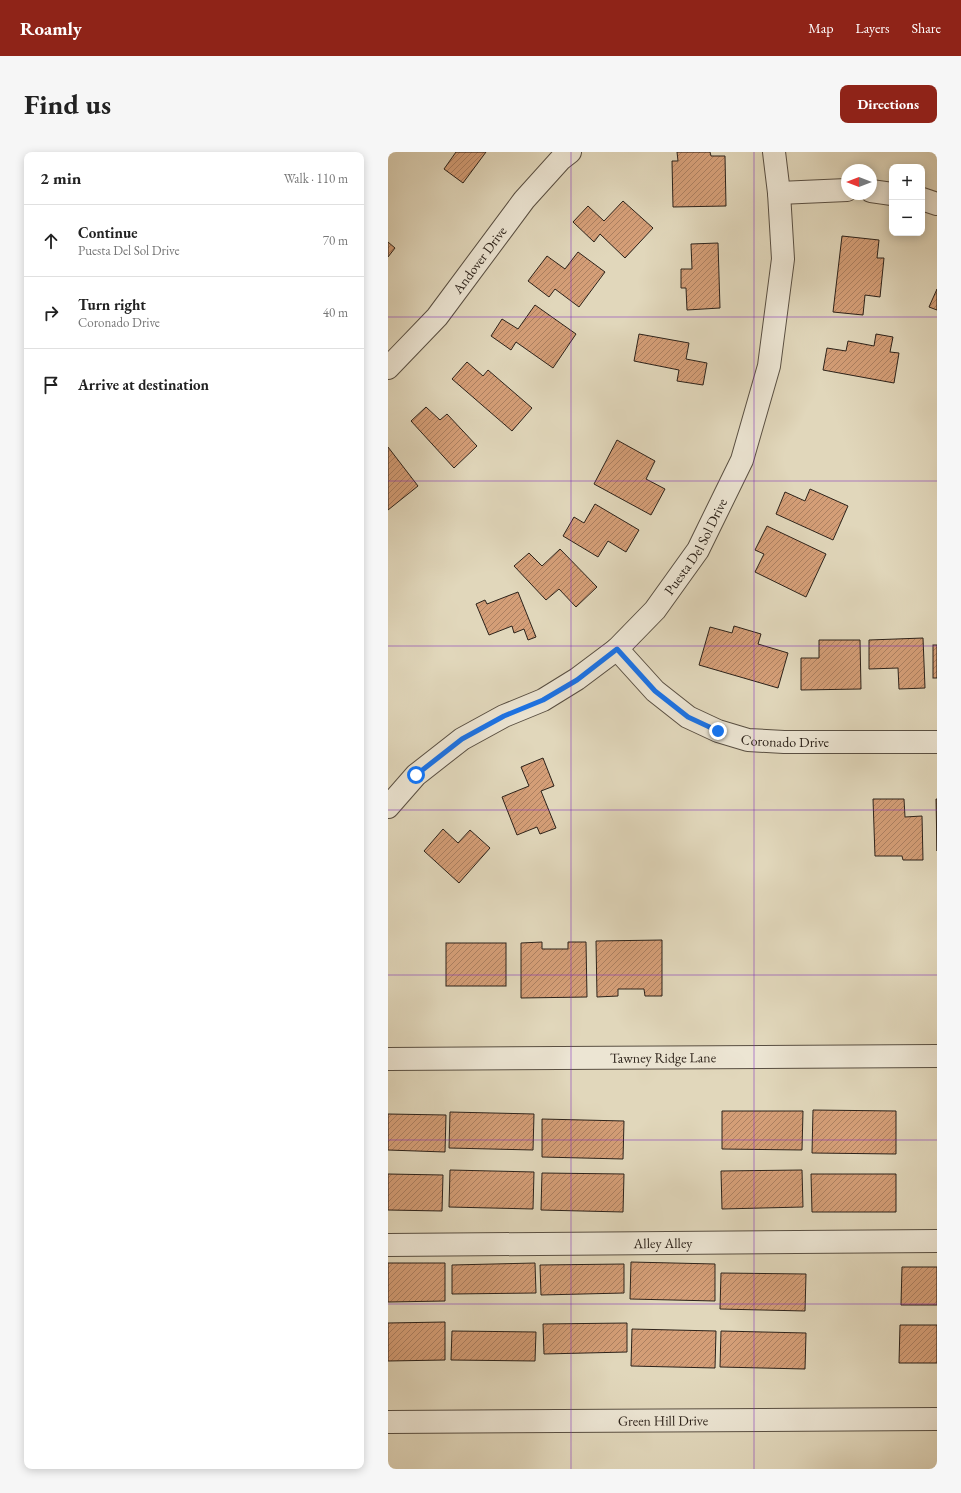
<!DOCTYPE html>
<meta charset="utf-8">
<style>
:root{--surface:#fff;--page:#f6f6f6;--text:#222;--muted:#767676;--line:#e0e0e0;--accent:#8f2418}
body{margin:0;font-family:"EB Garamond",serif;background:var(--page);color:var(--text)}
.controls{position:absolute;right:12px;top:12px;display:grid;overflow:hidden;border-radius:8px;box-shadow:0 2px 10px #0003}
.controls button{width:36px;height:36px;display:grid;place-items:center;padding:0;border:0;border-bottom:1px solid var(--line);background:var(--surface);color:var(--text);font:20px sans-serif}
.compass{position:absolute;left:453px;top:12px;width:36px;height:36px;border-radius:50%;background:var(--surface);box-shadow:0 2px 10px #0003;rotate:270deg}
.stop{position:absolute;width:12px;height:12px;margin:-9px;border:3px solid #1a73e8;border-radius:50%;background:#fff}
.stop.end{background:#1a73e8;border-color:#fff;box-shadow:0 1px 4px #0008}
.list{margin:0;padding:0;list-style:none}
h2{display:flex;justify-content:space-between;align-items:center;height:52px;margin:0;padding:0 16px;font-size:17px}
h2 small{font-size:13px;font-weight:400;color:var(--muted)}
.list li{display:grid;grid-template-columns:26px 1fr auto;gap:12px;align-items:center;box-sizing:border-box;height:72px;padding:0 16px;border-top:1px solid var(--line)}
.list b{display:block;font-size:15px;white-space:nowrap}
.list p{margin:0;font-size:13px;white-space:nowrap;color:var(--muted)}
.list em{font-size:13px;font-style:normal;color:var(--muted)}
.icon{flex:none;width:22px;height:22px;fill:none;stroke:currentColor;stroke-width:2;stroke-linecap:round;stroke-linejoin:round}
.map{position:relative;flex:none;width:549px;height:1317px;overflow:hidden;border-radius:8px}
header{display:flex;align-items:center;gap:24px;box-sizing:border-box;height:56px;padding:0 20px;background:var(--accent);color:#fff}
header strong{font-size:19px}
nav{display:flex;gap:22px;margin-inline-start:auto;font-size:14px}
.intro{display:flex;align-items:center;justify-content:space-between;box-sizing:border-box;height:96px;padding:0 24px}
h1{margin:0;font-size:28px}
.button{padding:10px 18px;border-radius:8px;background:var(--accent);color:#fff;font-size:14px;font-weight:700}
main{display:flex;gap:24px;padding:0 24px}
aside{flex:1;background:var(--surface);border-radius:8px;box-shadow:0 2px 10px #0003}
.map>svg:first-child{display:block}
.building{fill:url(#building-hatch);stroke:#2c221a}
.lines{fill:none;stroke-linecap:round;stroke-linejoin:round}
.minor-casing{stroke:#594f42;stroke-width:24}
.tertiary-casing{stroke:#594f42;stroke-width:24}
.minor{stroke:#ece5d3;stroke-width:22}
.tertiary{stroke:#ece5d3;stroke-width:22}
.route{stroke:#1a73e8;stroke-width:5}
.grid{fill:none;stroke:#7b2cbf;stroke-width:1;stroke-opacity:0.55}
.labels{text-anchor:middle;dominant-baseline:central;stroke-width:3;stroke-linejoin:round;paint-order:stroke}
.street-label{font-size:14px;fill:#2c221a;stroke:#ece5d3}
</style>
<header>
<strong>Roamly</strong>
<nav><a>Map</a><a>Layers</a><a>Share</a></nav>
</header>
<div class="intro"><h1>Find us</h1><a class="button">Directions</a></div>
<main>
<aside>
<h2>2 min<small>Walk · 110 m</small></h2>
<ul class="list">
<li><svg class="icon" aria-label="ahead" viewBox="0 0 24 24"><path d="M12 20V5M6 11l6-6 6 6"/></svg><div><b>Continue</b><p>Puesta Del Sol Drive</p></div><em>70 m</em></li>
<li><svg class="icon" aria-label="right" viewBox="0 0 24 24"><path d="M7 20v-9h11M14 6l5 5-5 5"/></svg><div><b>Turn right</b><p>Coronado Drive</p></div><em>40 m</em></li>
<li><svg class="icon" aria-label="arrive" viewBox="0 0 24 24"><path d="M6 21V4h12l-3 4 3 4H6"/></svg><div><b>Arrive at destination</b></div></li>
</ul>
</aside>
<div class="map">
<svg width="549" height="1317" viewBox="0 0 549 1317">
<defs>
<pattern id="building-hatch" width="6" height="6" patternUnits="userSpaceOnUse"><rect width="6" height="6" fill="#d49e77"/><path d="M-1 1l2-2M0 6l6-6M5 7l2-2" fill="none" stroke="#ac8061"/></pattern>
</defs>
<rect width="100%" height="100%" fill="#e1d7bb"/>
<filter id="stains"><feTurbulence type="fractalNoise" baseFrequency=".005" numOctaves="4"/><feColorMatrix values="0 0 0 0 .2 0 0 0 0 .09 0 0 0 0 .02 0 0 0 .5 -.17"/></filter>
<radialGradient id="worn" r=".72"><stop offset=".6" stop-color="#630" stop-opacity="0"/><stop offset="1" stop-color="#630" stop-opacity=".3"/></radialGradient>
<g class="building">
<path d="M68 0H98L75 31 56 17Z"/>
<path d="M289 0H322L323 4H337L338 54 285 55 284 9H290Z"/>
<path d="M235 49 265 76 237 106 212 82 206 90 185 70 200 54 216 69Z"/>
<path d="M454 84 491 88 489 106H496L492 145 477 143 475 163 445 160Z"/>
<path d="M0 90 7 96 0 105Z"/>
<path d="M330 91 332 156 299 158 298 136H293V117H304L303 92Z"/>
<path d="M190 100 217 120 191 155 167 137 161 145 140 129 159 104 177 117Z"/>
<path d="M549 137V158L541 155Z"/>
<path d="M147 153 188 182 165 216 128 190 123 198 103 184 114 167 130 177Z"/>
<path d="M251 182 301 191 298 207 319 211 315 233 289 229 291 218 246 209Z"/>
<path d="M488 182 505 185 502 200 511 201 506 231 435 218 439 196 458 199 460 189 486 194Z"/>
<path d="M79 210 95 224 100 218 144 256 124 279 64 227Z"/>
<path d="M38 255 52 268 59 262 89 294 66 316 23 269Z"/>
<path d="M229 288 267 309 258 327 277 337 263 363 206 332Z"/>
<path d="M0 295 30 334 0 358Z"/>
<path d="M422 337 460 354 445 388 388 362 397 340 417 349Z"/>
<path d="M207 352 251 378 238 400 220 389 210 405 175 384 186 365 196 371Z"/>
<path d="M379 374 438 402 418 445 367 420 376 402 367 398Z"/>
<path d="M172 397 209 435 188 455 171 437 158 448 126 414 141 401 154 414Z"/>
<path d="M130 440 148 485 140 488 136 477 126 481 124 474 101 483 88 452 97 448 99 452Z"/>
<path d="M346 474 373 482 370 492 400 501 390 536 311 513 322 475 344 481Z"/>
<path d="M535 486 537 536 511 537 510 516 481 517V488Z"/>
<path d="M431 488H472L473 537 413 538V506H431Z"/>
<rect x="545" y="493" width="4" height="33"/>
<path d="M155 606 166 634 153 639 168 676 152 682 149 675 129 683 114 645 141 634 133 615Z"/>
<path d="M485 647H516L517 665 534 664 535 708H515L514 704H487Z"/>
<path d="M548 647H549V699Z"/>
<path d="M55 677 70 691 82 678 102 696 71 731 36 699Z"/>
<path d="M274 788V844H257L256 837H230V844L209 845 208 789Z"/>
<path d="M154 790V797H180V790H198L199 845 133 846V791Z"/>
<rect x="58" y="791" width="60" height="43"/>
<path d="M425 958 508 959V1002L424 1001Z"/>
<path d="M334 959H415L414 998 334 997Z"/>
<path d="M62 960 146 962 145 998 61 996Z"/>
<path d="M0 962 58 963 57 1000 0 998Z"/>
<path d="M154 967 236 969 235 1007 154 1005Z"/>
<path d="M62 1018 146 1020 145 1057 61 1055Z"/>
<path d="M414 1018 415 1055 334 1057 333 1019Z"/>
<path d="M154 1021 236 1022 235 1060 153 1058Z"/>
<path d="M0 1022 55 1023 54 1059 0 1058Z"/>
<path d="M423 1022H508V1060H424Z"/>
<path d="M243 1110 327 1112V1149L242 1147Z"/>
<path d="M0 1111H57V1149L0 1150Z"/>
<path d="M147 1111 148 1141 64 1142V1113Z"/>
<path d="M236 1112V1141L153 1143 152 1113Z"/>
<path d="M514 1115H549V1153H513Z"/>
<path d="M333 1121 418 1122 417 1159 332 1157Z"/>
<path d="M57 1170V1208L0 1209V1171Z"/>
<path d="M239 1171V1200L156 1202 155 1172Z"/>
<path d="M512 1173H549V1211H511Z"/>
<path d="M244 1177 328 1179 327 1216 243 1214Z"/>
<path d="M64 1179 148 1180 147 1209 63 1208Z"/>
<path d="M333 1179 418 1181 417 1217 332 1215Z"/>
</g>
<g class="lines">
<g class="minor-casing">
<g id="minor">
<path d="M483 39 504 42"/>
<path d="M391 41 459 38"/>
<path d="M534 47 549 52"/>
<path id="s1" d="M0 216 49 165 136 48 173 7 182 0"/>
<path id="s2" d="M229 497 267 539 300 565 330 579 360 588 396 590H549"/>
<path id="s3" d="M0 655 28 623 74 587 116 564 155 548 189 527 229 497 267 458 310 398 354 308 381 214 395 107 391 41 386 0"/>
<path id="s4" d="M0 1093 549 1089"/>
<path id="s5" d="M0 1270 549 1267"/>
</g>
</g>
<g class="tertiary-casing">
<g id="tertiary">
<path id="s6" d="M0 907 549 904"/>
</g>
</g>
<use href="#minor" class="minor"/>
<use href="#tertiary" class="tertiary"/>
</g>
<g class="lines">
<path class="route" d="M28 623 74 587 116 564 155 548 189 528 229 497 267 539 300 565 330 579"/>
</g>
<path class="grid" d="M183 0V1317M366 0V1317M0 165H549M0 329H549M0 494H549M0 658H549M0 823H549M0 988H549M0 1152H549"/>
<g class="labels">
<g class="street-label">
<text stroke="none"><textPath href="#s1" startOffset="142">Andover Drive</textPath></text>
<text stroke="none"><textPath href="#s3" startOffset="411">Puesta Del Sol Drive</textPath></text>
<text stroke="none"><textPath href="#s2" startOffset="200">Coronado Drive</textPath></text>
<text stroke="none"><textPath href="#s6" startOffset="275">Tawney Ridge Lane</textPath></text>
<text stroke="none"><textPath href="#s4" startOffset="275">Alley Alley</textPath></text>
<text stroke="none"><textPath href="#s5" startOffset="275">Green Hill Drive</textPath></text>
</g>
</g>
<rect width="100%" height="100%" filter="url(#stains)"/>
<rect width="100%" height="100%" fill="url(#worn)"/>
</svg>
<div class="controls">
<button>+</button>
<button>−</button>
</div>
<svg class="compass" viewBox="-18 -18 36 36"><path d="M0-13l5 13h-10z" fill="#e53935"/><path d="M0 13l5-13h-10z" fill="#767676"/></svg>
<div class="stop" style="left:28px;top:623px"></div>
<div class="stop end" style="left:330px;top:579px"></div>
</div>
</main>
